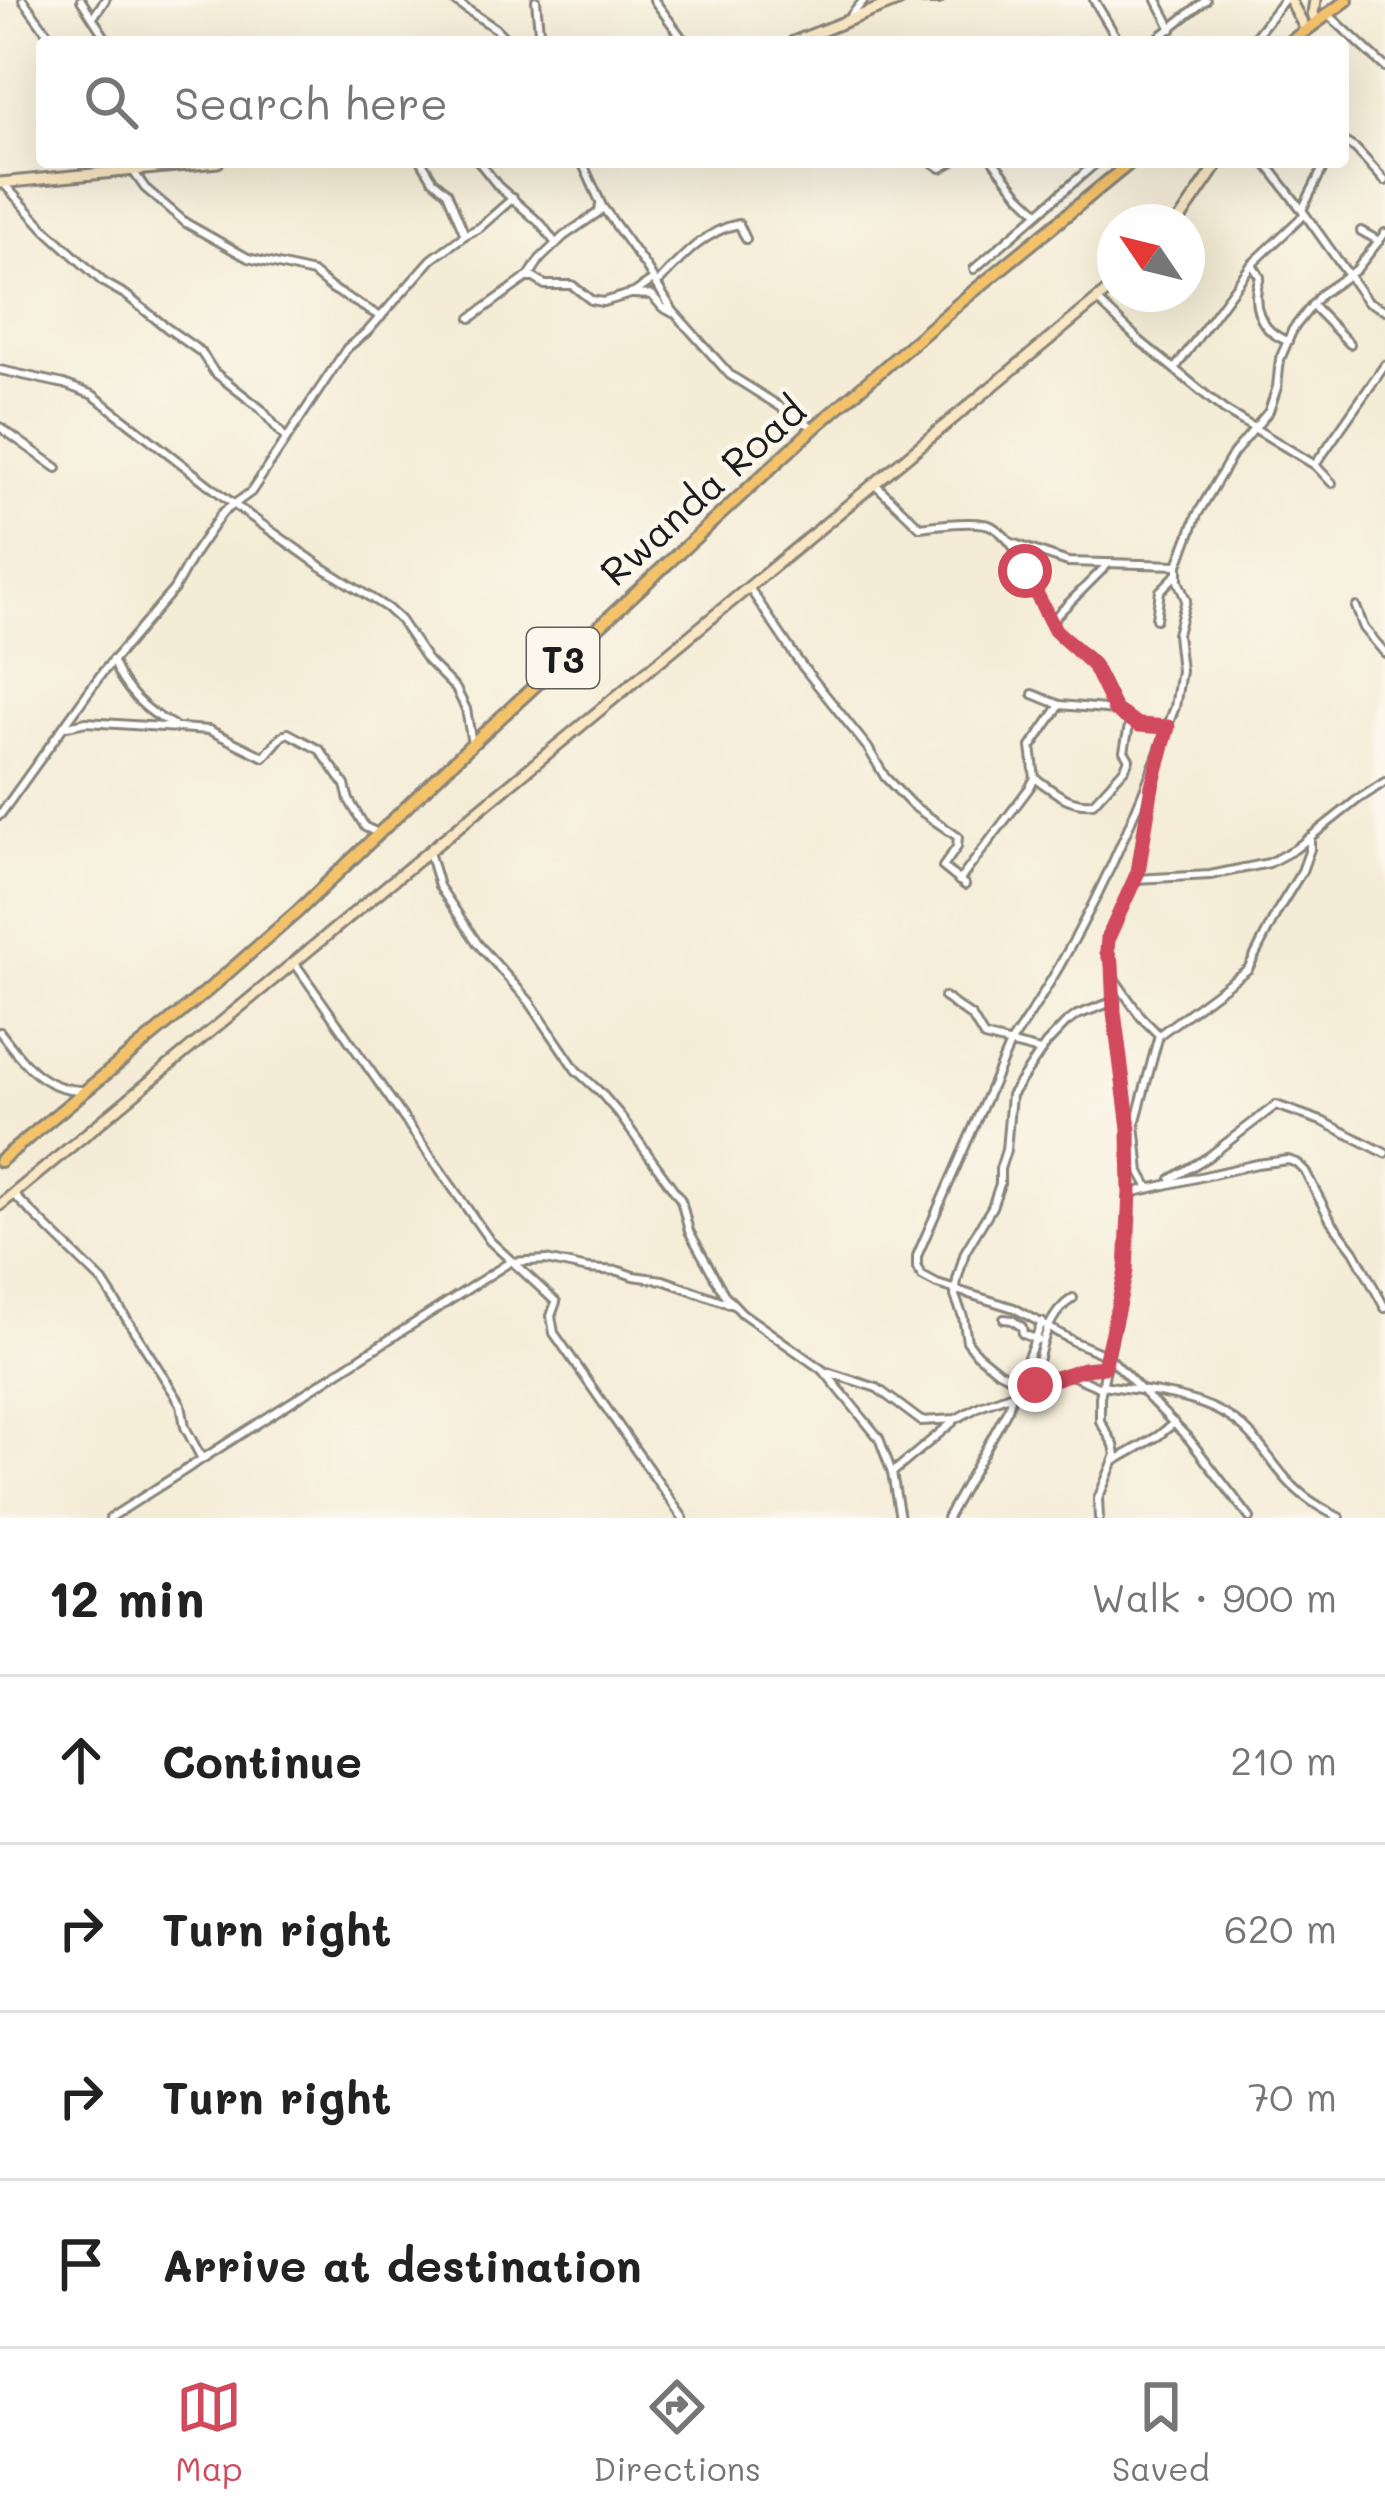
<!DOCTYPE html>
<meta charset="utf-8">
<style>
:root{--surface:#fff;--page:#f2f2f2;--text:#222;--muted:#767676;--line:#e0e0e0;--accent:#d1495b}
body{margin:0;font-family:Mali,sans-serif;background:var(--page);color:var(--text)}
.compass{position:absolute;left:1097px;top:204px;width:108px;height:108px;border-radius:50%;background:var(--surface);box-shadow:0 12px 48px #0002;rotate:305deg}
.stop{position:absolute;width:36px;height:36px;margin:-27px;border:9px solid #d1495b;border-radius:50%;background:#fff}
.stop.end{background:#d1495b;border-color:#fff;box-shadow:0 3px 12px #0008}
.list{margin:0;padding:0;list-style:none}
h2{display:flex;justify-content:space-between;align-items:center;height:156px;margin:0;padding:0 48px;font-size:51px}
h2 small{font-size:39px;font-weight:400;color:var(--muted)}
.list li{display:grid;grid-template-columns:78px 1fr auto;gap:36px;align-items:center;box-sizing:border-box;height:168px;padding:0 48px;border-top:3px solid var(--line)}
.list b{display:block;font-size:45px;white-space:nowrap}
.list em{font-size:39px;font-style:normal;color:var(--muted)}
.icon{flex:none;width:66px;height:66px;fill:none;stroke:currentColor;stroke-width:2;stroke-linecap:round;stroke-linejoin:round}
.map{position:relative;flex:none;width:1385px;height:1518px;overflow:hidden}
.search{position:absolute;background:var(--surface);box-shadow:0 12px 48px #0002;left:36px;right:36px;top:36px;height:132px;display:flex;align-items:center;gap:30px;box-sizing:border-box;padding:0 42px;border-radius:12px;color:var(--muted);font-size:45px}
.sheet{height:828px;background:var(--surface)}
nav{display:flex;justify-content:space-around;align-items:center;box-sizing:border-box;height:168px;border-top:3px solid var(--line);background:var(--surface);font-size:33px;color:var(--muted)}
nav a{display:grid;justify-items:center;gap:6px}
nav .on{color:var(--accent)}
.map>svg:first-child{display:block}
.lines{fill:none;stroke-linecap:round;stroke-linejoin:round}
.street-casing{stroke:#888479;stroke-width:12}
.secondary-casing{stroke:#888479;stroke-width:15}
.highway-casing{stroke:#888479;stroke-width:16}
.street{stroke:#fff;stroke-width:6}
.secondary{stroke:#fae7c3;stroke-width:9}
.highway{stroke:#f3c26a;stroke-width:10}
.route{stroke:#d1495b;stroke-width:15}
.labels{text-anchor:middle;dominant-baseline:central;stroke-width:9;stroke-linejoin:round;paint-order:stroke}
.shield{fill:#fbf7ec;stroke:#5f5e5a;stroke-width:3}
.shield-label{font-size:36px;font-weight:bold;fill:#1c1c1c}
.street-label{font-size:39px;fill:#1c1c1c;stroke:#fbf7ec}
</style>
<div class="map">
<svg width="1385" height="1518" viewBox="0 0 1385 1518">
<rect width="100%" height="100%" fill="#fbf7ec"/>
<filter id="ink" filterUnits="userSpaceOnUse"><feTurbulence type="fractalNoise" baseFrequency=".00833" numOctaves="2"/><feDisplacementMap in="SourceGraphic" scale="24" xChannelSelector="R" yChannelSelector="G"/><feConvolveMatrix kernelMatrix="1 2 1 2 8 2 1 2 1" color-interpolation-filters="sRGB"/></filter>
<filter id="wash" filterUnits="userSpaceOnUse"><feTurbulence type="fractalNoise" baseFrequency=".004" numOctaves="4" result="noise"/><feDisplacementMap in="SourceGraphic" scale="48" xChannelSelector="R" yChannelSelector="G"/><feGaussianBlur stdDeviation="2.7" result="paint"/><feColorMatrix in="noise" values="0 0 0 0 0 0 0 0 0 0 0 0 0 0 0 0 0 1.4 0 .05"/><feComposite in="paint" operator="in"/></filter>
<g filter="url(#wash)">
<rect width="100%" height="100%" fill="#f4ecd6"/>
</g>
<g filter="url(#ink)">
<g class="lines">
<g class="street-casing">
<g id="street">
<path d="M23 0 54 42"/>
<path d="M81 0 108 42"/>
<path d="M453 0 495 28 509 42"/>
<path d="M536 0 540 42"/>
<path d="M654 0 685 42"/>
<path d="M922 0H939"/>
<path d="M1094 0 1119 42"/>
<path d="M1157 0 1172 29"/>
<path d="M94 16 105 0"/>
<path d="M1330 16 1385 67"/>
<path d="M849 18 864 0"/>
<path d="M1153 42 1206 0"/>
<path d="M1251 42 1284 0"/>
<path d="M1343 141 1356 149 1385 181"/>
<path d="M422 162 433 180 447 192 465 235"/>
<path d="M479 162 498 186 542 225 556 244"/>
<path d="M582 162 602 206 646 267 673 311 730 375 814 428"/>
<path d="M932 162 941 168 952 162"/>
<path d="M994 162 1020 195 1038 212"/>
<path d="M1265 162 1302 210"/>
<path d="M1326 162 1302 210 1367 301 1385 310"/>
<path d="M133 171 145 188 186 223 248 258 313 273 331 288 381 317"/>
<path d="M3 183 46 230 103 282 126 295 167 328 201 352 214 372 261 409 286 439"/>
<path d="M1361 231 1379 241"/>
<path d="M1252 264 1260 277C1250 303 1260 332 1288 341"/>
<path d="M974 269 1097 162"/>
<path d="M526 278H534L545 285H572L591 300 603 302 634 293 653 280"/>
<path d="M656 285C679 260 705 230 739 224L746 239"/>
<path d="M633 294 652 295 662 307 673 313"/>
<path d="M1097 300 1140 341 1224 410 1315 465 1332 483"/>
<path d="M1312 305 1350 344"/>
<path d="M471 318 529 276 540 259 564 236 599 212 600 204"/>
<path d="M1176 367 1252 264 1304 215"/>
<path d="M0 370 64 384 93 395 236 506 322 567 387 608 400 620 427 660 456 689 466 709 472 744"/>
<path d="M0 427 57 468"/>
<path d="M1315 465 1385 365"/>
<path d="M874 483 920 527C935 525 981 519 993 527 1024 545 1036 601 1055 630 1064 643 1080 649 1090 661 1118 697 1106 730 1168 727 1128 838 1078 947 1010 1044L917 1256V1268L922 1276 937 1284 1014 1308 1075 1342 1108 1356 1189 1439 1250 1518"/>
<path d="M1012 543 1068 562 1178 565"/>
<path d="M750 589 799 662 868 748 885 777 912 805 958 837 957 847 943 867 965 885"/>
<path d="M1356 607 1364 628 1385 653"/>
<path d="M1156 619 1160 591 1177 574"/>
<path d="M1051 621 1107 565"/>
<path d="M112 660C124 690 145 711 173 725"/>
<path d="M1033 694 1060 705 1116 710"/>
<path d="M1168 725 1175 707 1181 671 1177 634 1186 600 1178 581V565L1197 515 1233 454 1269 411 1277 387 1280 359 1293 329 1321 294 1356 270 1385 233"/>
<path d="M68 726 86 722 209 730 264 757 282 736 288 733 320 750 345 785 349 800 365 827 378 833"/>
<path d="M1035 778C1054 791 1069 806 1093 803L1125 768 1129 759 1124 751 1130 721"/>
<path d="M0 815 102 673 174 589 193 555 222 513 251 492 347 348 367 332 432 259 465 235 479 228 513 198"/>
<path d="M429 852 439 886 478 944 529 1001 576 1070 601 1093 619 1114 681 1200 689 1231 724 1294 742 1313 824 1371 879 1438 892 1473 900 1518"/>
<path d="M1135 879 1210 875 1269 863 1295 849 1357 800 1385 782"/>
<path d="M959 881 1030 787 1035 778 1031 747 1060 705"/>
<path d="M294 962 490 1241 556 1302 551 1316 554 1333 683 1518"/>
<path d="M1115 980 1141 1017 1159 1035 1135 1124 1140 1172 1149 1188"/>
<path d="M944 997 972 1017 984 1037 1040 1051"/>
<path d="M0 1032C22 1061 41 1089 81 1090"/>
<path d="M1159 1035 1248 969 1278 910 1302 871 1310 849V837"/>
<path d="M1171 1179 1208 1157 1276 1105 1324 1122 1385 1153"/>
<path d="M1130 1193 1257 1164 1288 1160 1297 1163 1305 1171 1331 1221 1354 1251 1385 1308"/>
<path d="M13 1194 103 1282 181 1404 185 1427 202 1459"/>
<path d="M1004 1319 1012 1320 1022 1327 1023 1334 1038 1340"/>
<path d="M827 1372 877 1388 921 1421 956 1419 980 1406 1058 1377 1091 1368H1104"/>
<path d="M1069 1374 1101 1388"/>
<path d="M1019 1380 1042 1322"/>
<path d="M1101 1385C1148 1391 1207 1395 1244 1428 1263 1445 1275 1469 1293 1486 1307 1500 1323 1509 1340 1518"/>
<path d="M1032 1386C1041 1354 1043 1317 1073 1298"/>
<path d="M1030 1387 998 1371 977 1354 967 1341 963 1317 955 1296 957 1280 965 1252 992 1207 1000 1184V1169L1006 1150 1011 1095 1046 1044 1066 1023 1077 1015 1115 1001"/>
<path d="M1116 1460 1158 1436 1174 1423"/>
<path d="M892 1473 953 1422"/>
<path d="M110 1518 510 1262 546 1260 588 1269 619 1271 633 1276 663 1280 730 1304"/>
<path d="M947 1518 1008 1409 1013 1392"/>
<path d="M1099 1518 1098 1499 1116 1455 1114 1445 1100 1421V1397L1126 1271 1130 1193 1129 1128 1114 1012 1112 964 1107 952 1108 938 1138 872 1146 816 1159 761"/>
</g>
</g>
<g class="secondary-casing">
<g id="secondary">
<path d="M1290 0 1306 30"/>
<path d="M1315 0 1313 13 1316 22"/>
<path d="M793 42 900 0"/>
<path d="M0 183 218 162"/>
<path d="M1178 222 1219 162"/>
<path d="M0 1205 1115 285"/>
</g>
</g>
<g class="highway-casing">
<g id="highway">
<path d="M1290 42 1347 0"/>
<path d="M0 1161 208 990 297 912 472 744 814 428 963 300 1131 162"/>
</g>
</g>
<use href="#street" class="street"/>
<use href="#secondary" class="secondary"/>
<use href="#highway" class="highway"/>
</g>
</g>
<g class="lines" filter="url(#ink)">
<path class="route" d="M1025 571 1055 630 1093 665 1115 710 1139 725 1168 727 1152 785 1138 872 1108 938 1107 952 1112 964 1114 1012 1129 1128 1130 1193 1126 1271 1104 1367 1084 1369 1035 1385"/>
</g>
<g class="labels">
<rect class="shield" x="527" y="628" width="72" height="60" rx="9"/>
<g class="shield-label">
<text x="563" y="658">T3</text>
</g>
<g class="street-label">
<text transform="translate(702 490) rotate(-42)">Rwanda Road</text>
</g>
</g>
</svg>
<svg class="compass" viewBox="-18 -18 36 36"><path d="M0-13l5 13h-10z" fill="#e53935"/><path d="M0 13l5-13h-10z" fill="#767676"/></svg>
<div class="stop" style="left:1025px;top:571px"></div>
<div class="stop end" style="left:1035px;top:1385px"></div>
<div class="search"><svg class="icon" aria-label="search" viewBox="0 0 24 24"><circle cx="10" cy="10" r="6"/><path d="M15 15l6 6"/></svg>Search here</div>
</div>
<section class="sheet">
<h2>12 min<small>Walk · 900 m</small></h2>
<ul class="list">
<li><svg class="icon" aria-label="ahead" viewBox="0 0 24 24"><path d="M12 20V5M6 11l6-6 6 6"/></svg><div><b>Continue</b></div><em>210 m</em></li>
<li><svg class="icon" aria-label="right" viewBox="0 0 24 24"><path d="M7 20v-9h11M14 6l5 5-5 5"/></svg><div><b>Turn right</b></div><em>620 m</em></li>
<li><svg class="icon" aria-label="right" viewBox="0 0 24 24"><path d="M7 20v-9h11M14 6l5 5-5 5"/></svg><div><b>Turn right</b></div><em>70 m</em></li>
<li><svg class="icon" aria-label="arrive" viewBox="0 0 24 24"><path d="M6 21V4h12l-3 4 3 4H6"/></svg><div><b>Arrive at destination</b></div></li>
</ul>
</section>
<nav>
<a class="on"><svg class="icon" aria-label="map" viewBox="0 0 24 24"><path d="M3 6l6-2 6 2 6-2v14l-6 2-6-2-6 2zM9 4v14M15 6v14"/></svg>Map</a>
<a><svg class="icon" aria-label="directions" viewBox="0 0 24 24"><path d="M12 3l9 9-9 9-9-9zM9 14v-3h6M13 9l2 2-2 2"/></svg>Directions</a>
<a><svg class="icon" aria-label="saved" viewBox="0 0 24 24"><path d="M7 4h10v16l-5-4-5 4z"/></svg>Saved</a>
</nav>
